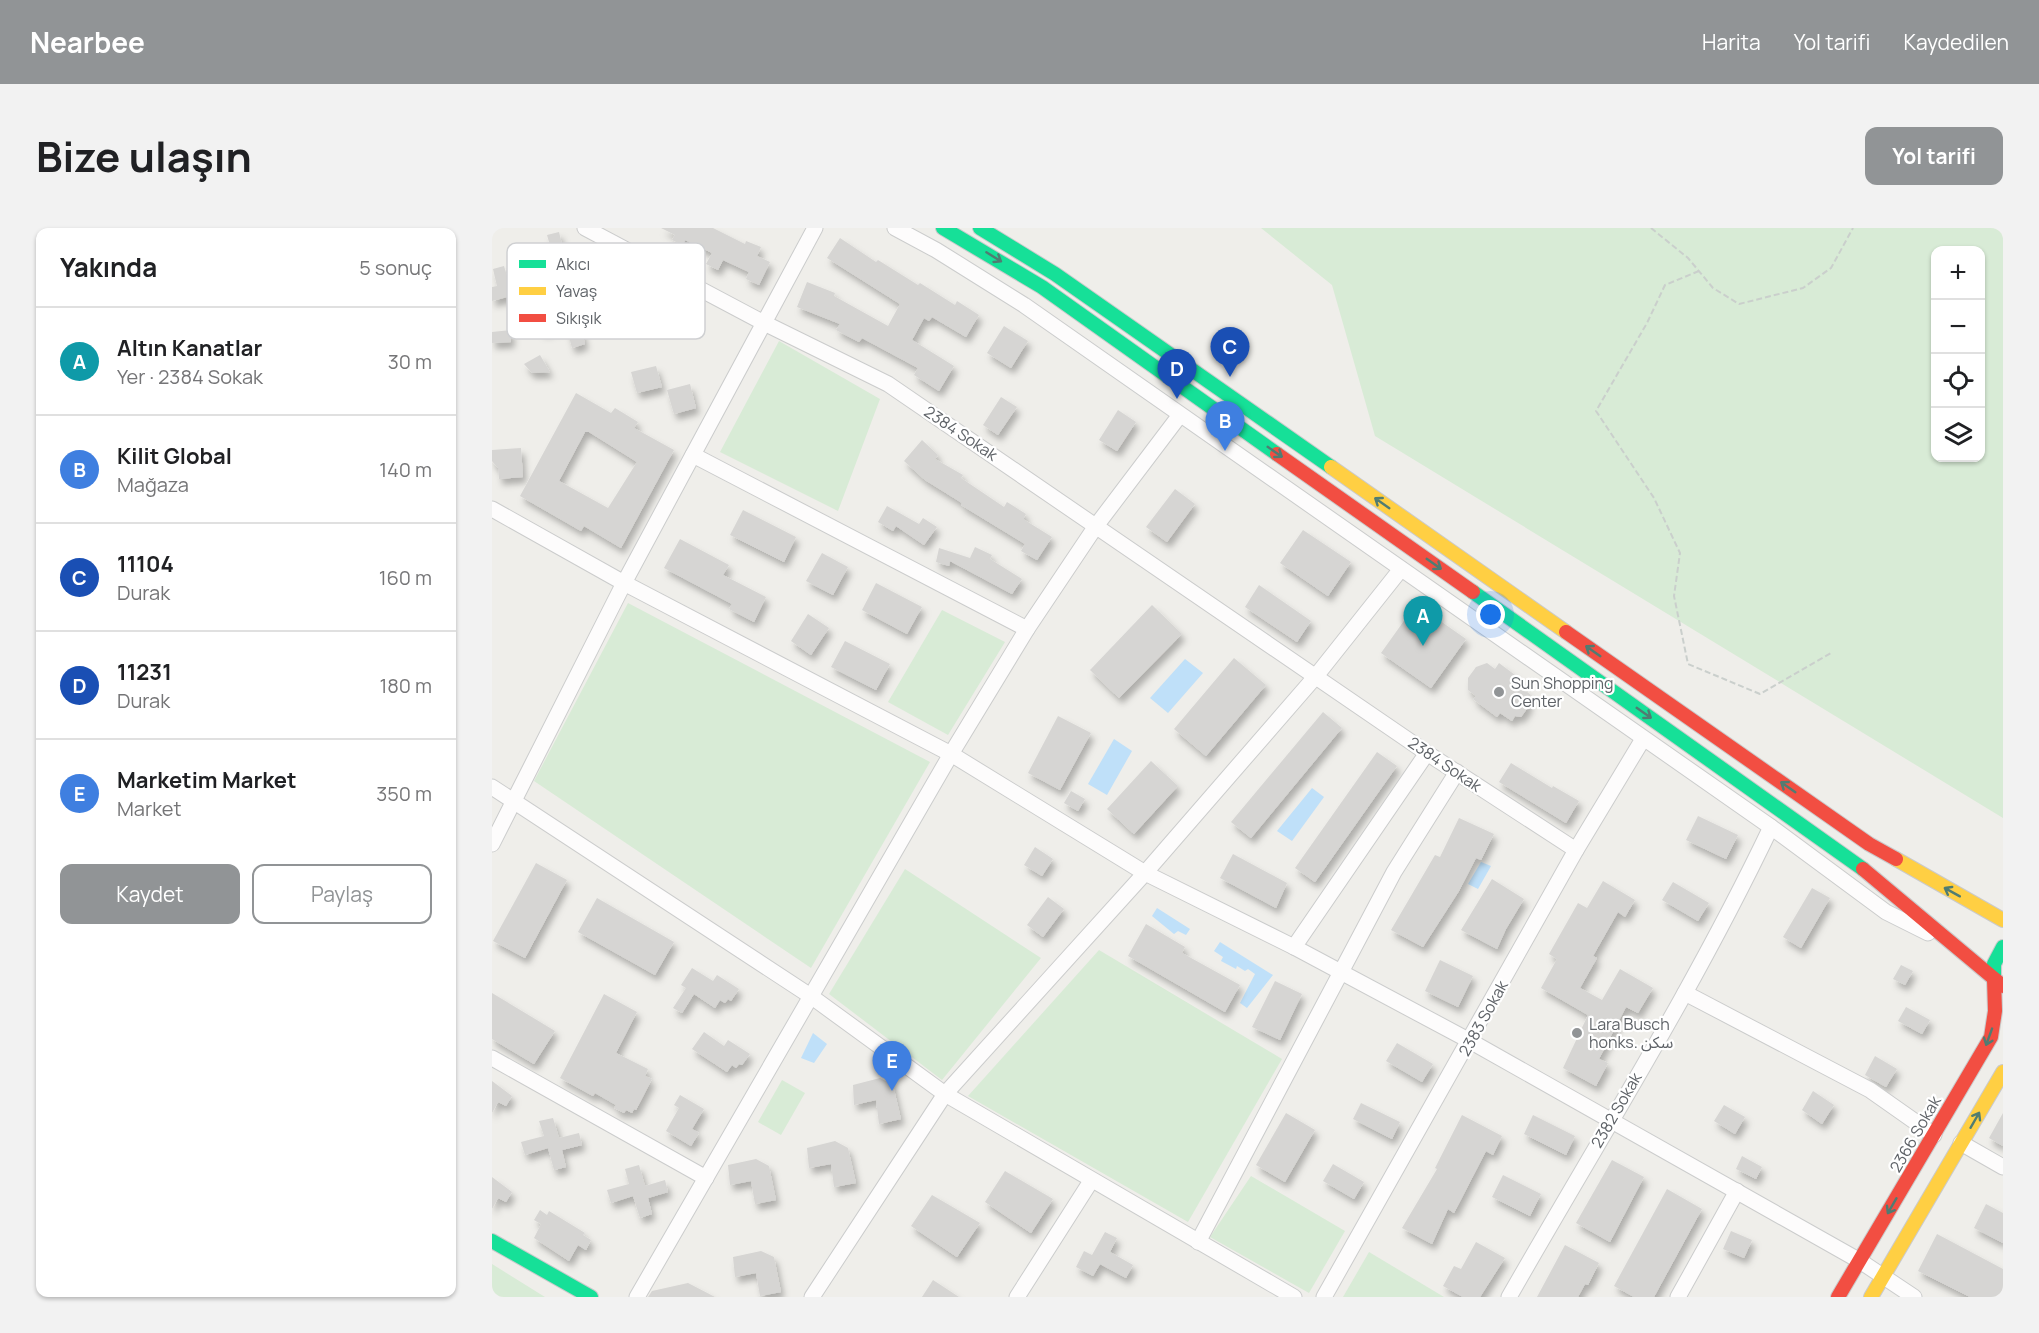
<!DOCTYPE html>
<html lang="tr">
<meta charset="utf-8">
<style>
:root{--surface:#fff;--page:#f2f2f2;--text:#202124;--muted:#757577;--line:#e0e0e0;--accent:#919496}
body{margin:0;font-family:Manrope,"Noto Sans Arabic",sans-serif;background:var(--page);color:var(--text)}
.controls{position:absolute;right:18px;top:18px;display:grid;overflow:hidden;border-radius:12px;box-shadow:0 2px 4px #0004}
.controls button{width:54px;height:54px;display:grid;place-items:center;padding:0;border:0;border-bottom:2px solid var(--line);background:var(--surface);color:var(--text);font:30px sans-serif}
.you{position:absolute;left:999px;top:387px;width:21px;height:21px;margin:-15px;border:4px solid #fff;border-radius:50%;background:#1a73e8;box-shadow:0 0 0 9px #1a73e833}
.badge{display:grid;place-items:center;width:39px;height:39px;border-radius:50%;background:var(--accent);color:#fff;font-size:20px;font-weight:700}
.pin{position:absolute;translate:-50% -50px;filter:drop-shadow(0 2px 3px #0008)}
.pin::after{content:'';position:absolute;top:32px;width:21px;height:18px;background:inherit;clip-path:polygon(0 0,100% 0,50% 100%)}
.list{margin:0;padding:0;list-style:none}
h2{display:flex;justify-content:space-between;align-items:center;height:78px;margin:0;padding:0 24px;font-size:26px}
h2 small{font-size:20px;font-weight:400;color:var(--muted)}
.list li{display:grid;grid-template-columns:39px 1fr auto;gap:18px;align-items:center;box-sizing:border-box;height:108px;padding:0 24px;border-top:2px solid var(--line)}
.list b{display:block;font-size:22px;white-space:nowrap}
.list p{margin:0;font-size:20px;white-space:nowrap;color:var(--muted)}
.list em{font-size:20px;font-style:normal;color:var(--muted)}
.actions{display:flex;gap:12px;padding:18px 24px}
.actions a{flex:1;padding:14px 0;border:2px solid var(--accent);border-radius:12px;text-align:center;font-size:21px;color:var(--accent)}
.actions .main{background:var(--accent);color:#fff}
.icon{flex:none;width:33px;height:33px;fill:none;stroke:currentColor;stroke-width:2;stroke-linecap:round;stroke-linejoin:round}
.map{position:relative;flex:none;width:1511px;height:1069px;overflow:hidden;border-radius:12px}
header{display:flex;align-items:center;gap:36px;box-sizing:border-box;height:84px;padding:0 30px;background:var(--accent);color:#fff}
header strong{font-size:28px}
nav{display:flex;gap:33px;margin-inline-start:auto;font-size:21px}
.intro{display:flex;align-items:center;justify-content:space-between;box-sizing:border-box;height:144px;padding:0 36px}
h1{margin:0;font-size:42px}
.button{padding:15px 27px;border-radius:12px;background:var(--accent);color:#fff;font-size:21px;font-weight:700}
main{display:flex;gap:36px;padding:0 36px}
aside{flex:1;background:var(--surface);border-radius:12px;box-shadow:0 2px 4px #0004}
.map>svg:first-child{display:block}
.green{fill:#d8ebd6;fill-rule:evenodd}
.water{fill:#bfe0f9}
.building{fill:#d6d5d3;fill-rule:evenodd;filter:url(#shadow)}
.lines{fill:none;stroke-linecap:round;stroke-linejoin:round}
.street-casing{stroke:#cbcccc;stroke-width:17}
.fast-casing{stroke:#cacacb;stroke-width:16}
.slow-casing{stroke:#cacacb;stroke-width:16}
.jam-casing{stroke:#cacacb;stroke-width:16}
.path{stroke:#cacfcc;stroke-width:2;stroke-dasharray:6 3;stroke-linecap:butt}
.street{stroke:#fdfcfc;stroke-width:15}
.fast{stroke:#16e098;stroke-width:14}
.slow{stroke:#ffcf43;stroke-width:14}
.jam{stroke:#f24e42;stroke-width:14}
.oneway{stroke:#507c72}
.poi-dot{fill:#919496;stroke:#fff;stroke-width:2}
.labels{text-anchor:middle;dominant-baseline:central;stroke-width:4.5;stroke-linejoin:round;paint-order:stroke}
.street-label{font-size:16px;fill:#5f6368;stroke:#fff}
.poi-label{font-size:16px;fill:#5f6368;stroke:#fff;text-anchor:start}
.key{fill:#fff;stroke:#cfd0d2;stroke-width:1.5}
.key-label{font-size:16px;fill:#5f6368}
</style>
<header>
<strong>Nearbee</strong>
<nav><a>Harita</a><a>Yol tarifi</a><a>Kaydedilen</a></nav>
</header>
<div class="intro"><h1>Bize ulaşın</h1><a class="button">Yol tarifi</a></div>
<main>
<aside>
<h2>Yakında<small>5 sonuç</small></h2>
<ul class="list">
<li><span class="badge" style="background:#0f9aa8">A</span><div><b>Altın Kanatlar</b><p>Yer · 2384 Sokak</p></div><em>30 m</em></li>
<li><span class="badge" style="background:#3f7fe0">B</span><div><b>Kilit Global</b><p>Mağaza</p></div><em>140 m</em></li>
<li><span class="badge" style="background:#1a4fb4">C</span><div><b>11104</b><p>Durak</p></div><em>160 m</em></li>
<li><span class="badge" style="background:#1a4fb4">D</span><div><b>11231</b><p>Durak</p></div><em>180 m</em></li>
<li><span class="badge" style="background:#3f7fe0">E</span><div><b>Marketim Market</b><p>Market</p></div><em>350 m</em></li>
</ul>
<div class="actions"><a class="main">Kaydet</a><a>Paylaş</a></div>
</aside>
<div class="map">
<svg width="1511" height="1069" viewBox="0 0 1511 1069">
<defs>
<filter id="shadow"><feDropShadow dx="3.5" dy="6" stdDeviation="3" flood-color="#0004"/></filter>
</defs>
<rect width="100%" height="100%" fill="#efeeea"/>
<g class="green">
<path d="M769 0H1511V590L883 208 840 57ZM1444 22H1488V230H1444Z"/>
<path d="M287 113 388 171 346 283 228 224Z"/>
<path d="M136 375 438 534 319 740 42 553Z"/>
<path d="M450 382 513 414 456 507 396 474Z"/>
<path d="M413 641 549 730 450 852 337 766Z"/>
<path d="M607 722 790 831 696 994 476 868Z"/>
<path d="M290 852 313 865 289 907 266 894Z"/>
<path d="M759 948 853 1003 817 1065 718 1009Z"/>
<path d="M877 1024 952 1069H851Z"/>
<path d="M0 1036 53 1069H0Z"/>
</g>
<g class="water">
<path d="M693 431 711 445 676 485 658 470Z"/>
<path d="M622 511 640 523 615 567 596 556Z"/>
<path d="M820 560 832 569 800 613 785 603Z"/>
<path d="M989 634 999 638 986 661 976 656Z"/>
<path d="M665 680 698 701 694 707 686 703 682 706 660 688Z"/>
<path d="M728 714 781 747 755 780 748 775 763 746 756 741 753 743 745 738 744 741 729 733 731 729 722 723Z"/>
<path d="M321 805 335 816 322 835 309 830Z"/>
</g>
<g class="building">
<path d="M169 0H221L253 16 254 13 269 19 265 28 278 34 267 57 254 51 257 44 231 32 226 42 214 36 220 25 193 12 191 17 180 12 183 7Z"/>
<path d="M67 4 71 21 76 20 77 25 96 20 99 31 83 35 89 54 75 58 70 35 45 42 42 29 60 24 55 7Z"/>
<path d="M348 10 384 34 386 32 426 57 428 55 463 77 465 73 487 87 474 109 440 89 437 93 432 90 420 112 462 138 447 163 422 147 426 140 370 110 367 114 344 102 348 96 305 79 315 54 343 65 342 68 396 98 408 76 335 30Z"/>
<path d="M12 38 17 55 22 54 23 59 42 54 45 64 29 68 34 88 21 91 15 69 0 73V59L5 58 1 41Z"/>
<path d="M71 66 76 83 81 82 82 87 101 82 104 92 88 96 93 116 80 120 74 97 50 104 46 91 64 86 60 69Z"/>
<path d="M512 98 536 113 519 140 495 125Z"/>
<path d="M19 102V114L0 115V104Z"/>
<path d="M48 127 58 144 40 145 32 136Z"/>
<path d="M164 138 170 159 145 165 139 144Z"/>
<path d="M198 156 204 180 182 186 175 162Z"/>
<path d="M84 165 119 185 123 180 146 194 142 200 182 222 129 320 92 298 89 303 28 268ZM93 204H97L145 234 116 280 67 253Z"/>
<path d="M509 169 525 179 506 207 491 197Z"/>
<path d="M626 182 644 194 625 223 607 212Z"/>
<path d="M430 212 446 227 443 231 471 247 469 250 512 279 515 274 534 286 531 291 560 309 545 332 529 323 533 316 469 277 470 275 433 252 412 233Z"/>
<path d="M29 220 31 249 7 251 6 240 0 233V222Z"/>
<path d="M683 261 703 276 675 314 654 299Z"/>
<path d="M395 278 427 296 431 290 445 299 432 317 404 298 401 303 386 294Z"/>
<path d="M251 282 304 309 292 334 238 307Z"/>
<path d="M811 302 859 334 836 368 788 335Z"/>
<path d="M188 311 237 337 231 347 274 369 262 394 237 381 240 376 172 340Z"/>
<path d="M483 319 500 327 498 331 530 351 520 366 458 333 457 338 444 334 447 320 478 330Z"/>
<path d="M330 325 356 339 341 367 314 353Z"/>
<path d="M384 355 430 379 415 406 370 382Z"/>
<path d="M767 357 819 393 805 414 753 379Z"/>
<path d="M924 376 974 411 939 460 889 425Z"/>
<path d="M660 377 690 406 627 470 598 442Z"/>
<path d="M316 386 337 400 319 427 299 413Z"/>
<path d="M353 413 398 436 384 462 339 439Z"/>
<path d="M742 430 774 457 714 528 682 501Z"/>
<path d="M995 435 1003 441 1007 435 1031 453 1027 458 1039 467 1036 471 1037 478 1029 489 1023 488 1020 493 1008 485 1005 489 981 471 984 468 976 462V450L984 439Z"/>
<path d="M831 484 850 500 759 610 739 594Z"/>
<path d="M566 488 599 505 568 562 536 545Z"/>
<path d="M885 524 905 538 823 654 803 640Z"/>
<path d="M659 533 686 558 642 606 615 581Z"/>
<path d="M1019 535 1060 560 1061 558 1087 573 1074 595 1007 554Z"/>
<path d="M579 563 593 571 586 583 572 575Z"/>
<path d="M1206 588 1246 607 1234 631 1194 612Z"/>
<path d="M967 590 1002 606 989 632 984 630 967 663 931 719 899 702 943 627 948 629Z"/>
<path d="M543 619 561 631 550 648 532 637Z"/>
<path d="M741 626 795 655 784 680 728 650Z"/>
<path d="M44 635 75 652 33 730 1 713Z"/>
<path d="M1000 651 1032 671 1014 701 1005 721 969 702Z"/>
<path d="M1111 653 1143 672 1133 689 1126 684 1101 728 1105 730 1088 760 1110 772 1128 741 1161 760 1146 785 1134 779 1107 831 1116 835 1104 858 1071 840 1096 787 1049 760 1065 731 1057 726 1086 675 1095 680Z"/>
<path d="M1181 654 1217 675 1206 693 1170 672Z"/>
<path d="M1320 660 1338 670 1309 720 1291 709Z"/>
<path d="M556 669 572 681 551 709 535 697Z"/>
<path d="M105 670 182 714 163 747 86 704Z"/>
<path d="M654 696 693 719 690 725 748 757 733 784 636 728Z"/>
<path d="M948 732 981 748 966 779 933 763Z"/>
<path d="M1409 737 1421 743 1413 757 1401 751Z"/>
<path d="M200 740 221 753 225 747 247 761 239 773 236 771 233 775 228 772 223 780 202 766 190 785 181 780 194 760 189 757Z"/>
<path d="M783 753 810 766 788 812 760 799Z"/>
<path d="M0 765 63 803 42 836 0 811Z"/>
<path d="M112 766 145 784 124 825 156 841 153 848 160 851 144 882 142 881 140 885 134 882 132 885 122 880 124 877 103 865 101 868 68 850Z"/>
<path d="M1414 779 1438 792 1430 806 1406 793Z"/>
<path d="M212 804 232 818 236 812 258 826 250 837 247 836 244 840 240 837 235 844 200 821Z"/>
<path d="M905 815 941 836 930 854 894 833Z"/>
<path d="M1383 828 1405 841 1394 859 1373 847Z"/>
<path d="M388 850 401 857 409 891 387 896 384 872 362 877 361 857Z"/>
<path d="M0 853 20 868 14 878 6 874 0 885Z"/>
<path d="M1321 863 1342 877 1330 896 1310 882Z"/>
<path d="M188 867 212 881 200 901 207 905 199 918 174 903 187 880 182 877Z"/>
<path d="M869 875 908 894 900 911 861 891Z"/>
<path d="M1232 877 1253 889 1243 906 1222 893Z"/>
<path d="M794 885 823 902 793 954 764 937Z"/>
<path d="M1511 885V918L1497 910Z"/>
<path d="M970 887 1010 908 1001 927 994 923 962 985 956 981 940 1016 910 1000 945 941 943 940Z"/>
<path d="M1041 887 1083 908 1074 927 1032 906Z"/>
<path d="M61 890 67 910 87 905 90 917 70 922 74 939 62 942 56 920 33 927 29 914 52 908 47 893Z"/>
<path d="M343 913 356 920 364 955 342 959 339 936 317 940 315 920Z"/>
<path d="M1250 928 1270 939 1264 951 1244 941Z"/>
<path d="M264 931 277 938 284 972 263 976 259 953 238 957 236 937Z"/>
<path d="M1120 932 1152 949 1118 1014 1084 995Z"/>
<path d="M841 936 872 954 862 971 831 953Z"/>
<path d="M147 937 153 958 173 952 176 964 156 970 160 986 148 990 141 968 119 975 115 962 137 956 133 941Z"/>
<path d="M513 943 561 971 539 1005 493 974Z"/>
<path d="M1011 947 1049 966 1038 988 1000 969Z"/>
<path d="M0 949 20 964 14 974 6 970 0 981Z"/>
<path d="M1175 961 1210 981 1162 1069H1142L1122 1058Z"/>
<path d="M440 967 488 995 465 1029 419 998Z"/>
<path d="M1494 976 1511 985V1015L1482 1000Z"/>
<path d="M48 982 55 987 57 983 93 1005 91 1007 99 1012 94 1022 86 1017 77 1033 42 1010 49 996 42 992Z"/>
<path d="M1239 1003 1260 1012 1252 1030 1231 1021Z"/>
<path d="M613 1004 625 1010 618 1024 641 1037 634 1050 608 1036 601 1048 584 1039 592 1023 600 1027Z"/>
<path d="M1445 1006 1511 1041V1069H1478L1426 1043Z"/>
<path d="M984 1014 1013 1030 988 1069H971L951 1058 962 1038 969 1041Z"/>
<path d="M1073 1017 1107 1035 1096 1057 1093 1056 1086 1069H1045Z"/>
<path d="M269 1023 282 1029 289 1064 268 1068 264 1045 243 1049 241 1029Z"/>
<path d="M441 1052 467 1069H430Z"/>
<path d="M196 1055 223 1069H156L160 1063Z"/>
</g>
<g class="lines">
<g class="street-casing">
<g id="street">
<path d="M93 0 272 95 396 156 935 525 1084 622"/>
<path d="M403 0 444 22 532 77 1279 599 1394 684 1436 705"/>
<path d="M201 227 535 401"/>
<path d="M0 281 132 355 459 526 653 645 802 719 978 813 1368 1033 1422 1069"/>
<path d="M0 559 320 769 453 866 802 1069"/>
<path d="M0 616 132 355 323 0"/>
<path d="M802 719 935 525"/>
<path d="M1193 765 1378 862 1442 907"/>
<path d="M0 830 214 950"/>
<path d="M1469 915 1511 939"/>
<path d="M706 1014 902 644 965 544"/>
<path d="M145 1069 459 526 535 401 604 298 688 187"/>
<path d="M320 1069 453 866 653 645 824 448 909 341"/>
<path d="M525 1069 599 953"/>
<path d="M832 1069 1084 622 1151 511"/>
<path d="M1017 1069C1106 913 1202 761 1279 599"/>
<path d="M1186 1069 1245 963"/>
</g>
</g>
<g class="fast-casing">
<g id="fast">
<path d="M451 0 550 59 785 226"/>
<path d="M488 0 563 46 839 239"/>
<path d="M981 364 1371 641"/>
<path d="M1502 751V736L1511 719"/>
<path d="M0 1013 99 1069"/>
</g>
</g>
<g class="slow-casing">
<g id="slow">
<path d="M839 239 1074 404"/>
<path d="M1404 631 1511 692"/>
<path d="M1379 1069 1511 844"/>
</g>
</g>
<g class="jam-casing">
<g id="jam">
<path d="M785 226 981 364"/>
<path d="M1074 404 1377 616 1404 631"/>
<path d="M1371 641 1511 758"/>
<path d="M1346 1069 1499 809 1503 783 1502 751"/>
</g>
</g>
<g class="path">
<path d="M1159 0 1196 30 1221 60 1247 76 1311 60 1339 40 1361 0"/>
<path d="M1207 43 1173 57 1155 95 1104 183 1162 270 1188 325 1182 368 1196 436 1268 466 1339 425"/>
</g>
<use href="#street" class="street"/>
<use href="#fast" class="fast"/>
<use href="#slow" class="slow"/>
<use href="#jam" class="jam"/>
</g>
<defs><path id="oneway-shaft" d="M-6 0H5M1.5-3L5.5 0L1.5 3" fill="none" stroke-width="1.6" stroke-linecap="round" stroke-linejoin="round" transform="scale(1.5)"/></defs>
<g class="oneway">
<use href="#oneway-shaft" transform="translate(502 29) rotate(32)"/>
<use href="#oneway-shaft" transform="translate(783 224) rotate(35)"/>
<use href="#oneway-shaft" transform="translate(890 275) rotate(-145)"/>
<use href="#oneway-shaft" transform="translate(942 336) rotate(35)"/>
<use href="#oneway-shaft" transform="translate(1101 423) rotate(-145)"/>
<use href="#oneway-shaft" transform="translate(1152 485) rotate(35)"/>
<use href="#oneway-shaft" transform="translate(1296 559) rotate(-145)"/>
<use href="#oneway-shaft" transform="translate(1460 664) rotate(-151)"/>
<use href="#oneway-shaft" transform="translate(1497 809) rotate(110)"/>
<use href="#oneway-shaft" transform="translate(1483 892) rotate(-60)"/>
<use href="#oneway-shaft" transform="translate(1400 978) rotate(120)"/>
</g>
<g class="poi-dot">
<circle cx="1007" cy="464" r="6"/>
<circle cx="1085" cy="805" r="6"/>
</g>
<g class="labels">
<g class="street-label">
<text transform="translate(469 205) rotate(34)">2384 Sokak</text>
<text transform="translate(953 536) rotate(34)">2384 Sokak</text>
<text transform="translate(991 790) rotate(-61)">2383 Sokak</text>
<text transform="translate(1124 882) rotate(-60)">2382 Sokak</text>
<text transform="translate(1423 906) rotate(-60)">2366 Sokak</text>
</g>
<g class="poi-label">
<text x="1019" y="455">Sun Shopping<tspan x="1019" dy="18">Center</tspan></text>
<text x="1097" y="796">Lara Busch<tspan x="1097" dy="18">honks. سكن</tspan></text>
</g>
</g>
<rect x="15" y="15" width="198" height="96" rx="9" class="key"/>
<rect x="27" y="32" width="27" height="8" fill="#16e098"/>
<rect x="27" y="59" width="27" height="8" fill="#ffcf43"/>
<rect x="27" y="86" width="27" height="8" fill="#f24e42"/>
<g class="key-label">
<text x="64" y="42">Akıcı</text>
<text x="64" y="69">Yavaş</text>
<text x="64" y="96">Sıkışık</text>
</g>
</svg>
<div class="controls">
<button>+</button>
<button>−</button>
<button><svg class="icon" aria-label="locate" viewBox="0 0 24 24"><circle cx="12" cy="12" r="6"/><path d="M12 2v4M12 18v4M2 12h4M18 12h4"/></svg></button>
<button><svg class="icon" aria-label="layers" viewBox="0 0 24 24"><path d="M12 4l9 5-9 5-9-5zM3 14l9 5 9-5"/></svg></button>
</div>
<div class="you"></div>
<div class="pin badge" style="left:931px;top:418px;background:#0f9aa8">A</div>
<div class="pin badge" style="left:733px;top:223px;background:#3f7fe0">B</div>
<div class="pin badge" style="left:738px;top:149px;background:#1a4fb4">C</div>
<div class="pin badge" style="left:685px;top:171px;background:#1a4fb4">D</div>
<div class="pin badge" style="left:400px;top:863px;background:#3f7fe0">E</div>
</div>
</main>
